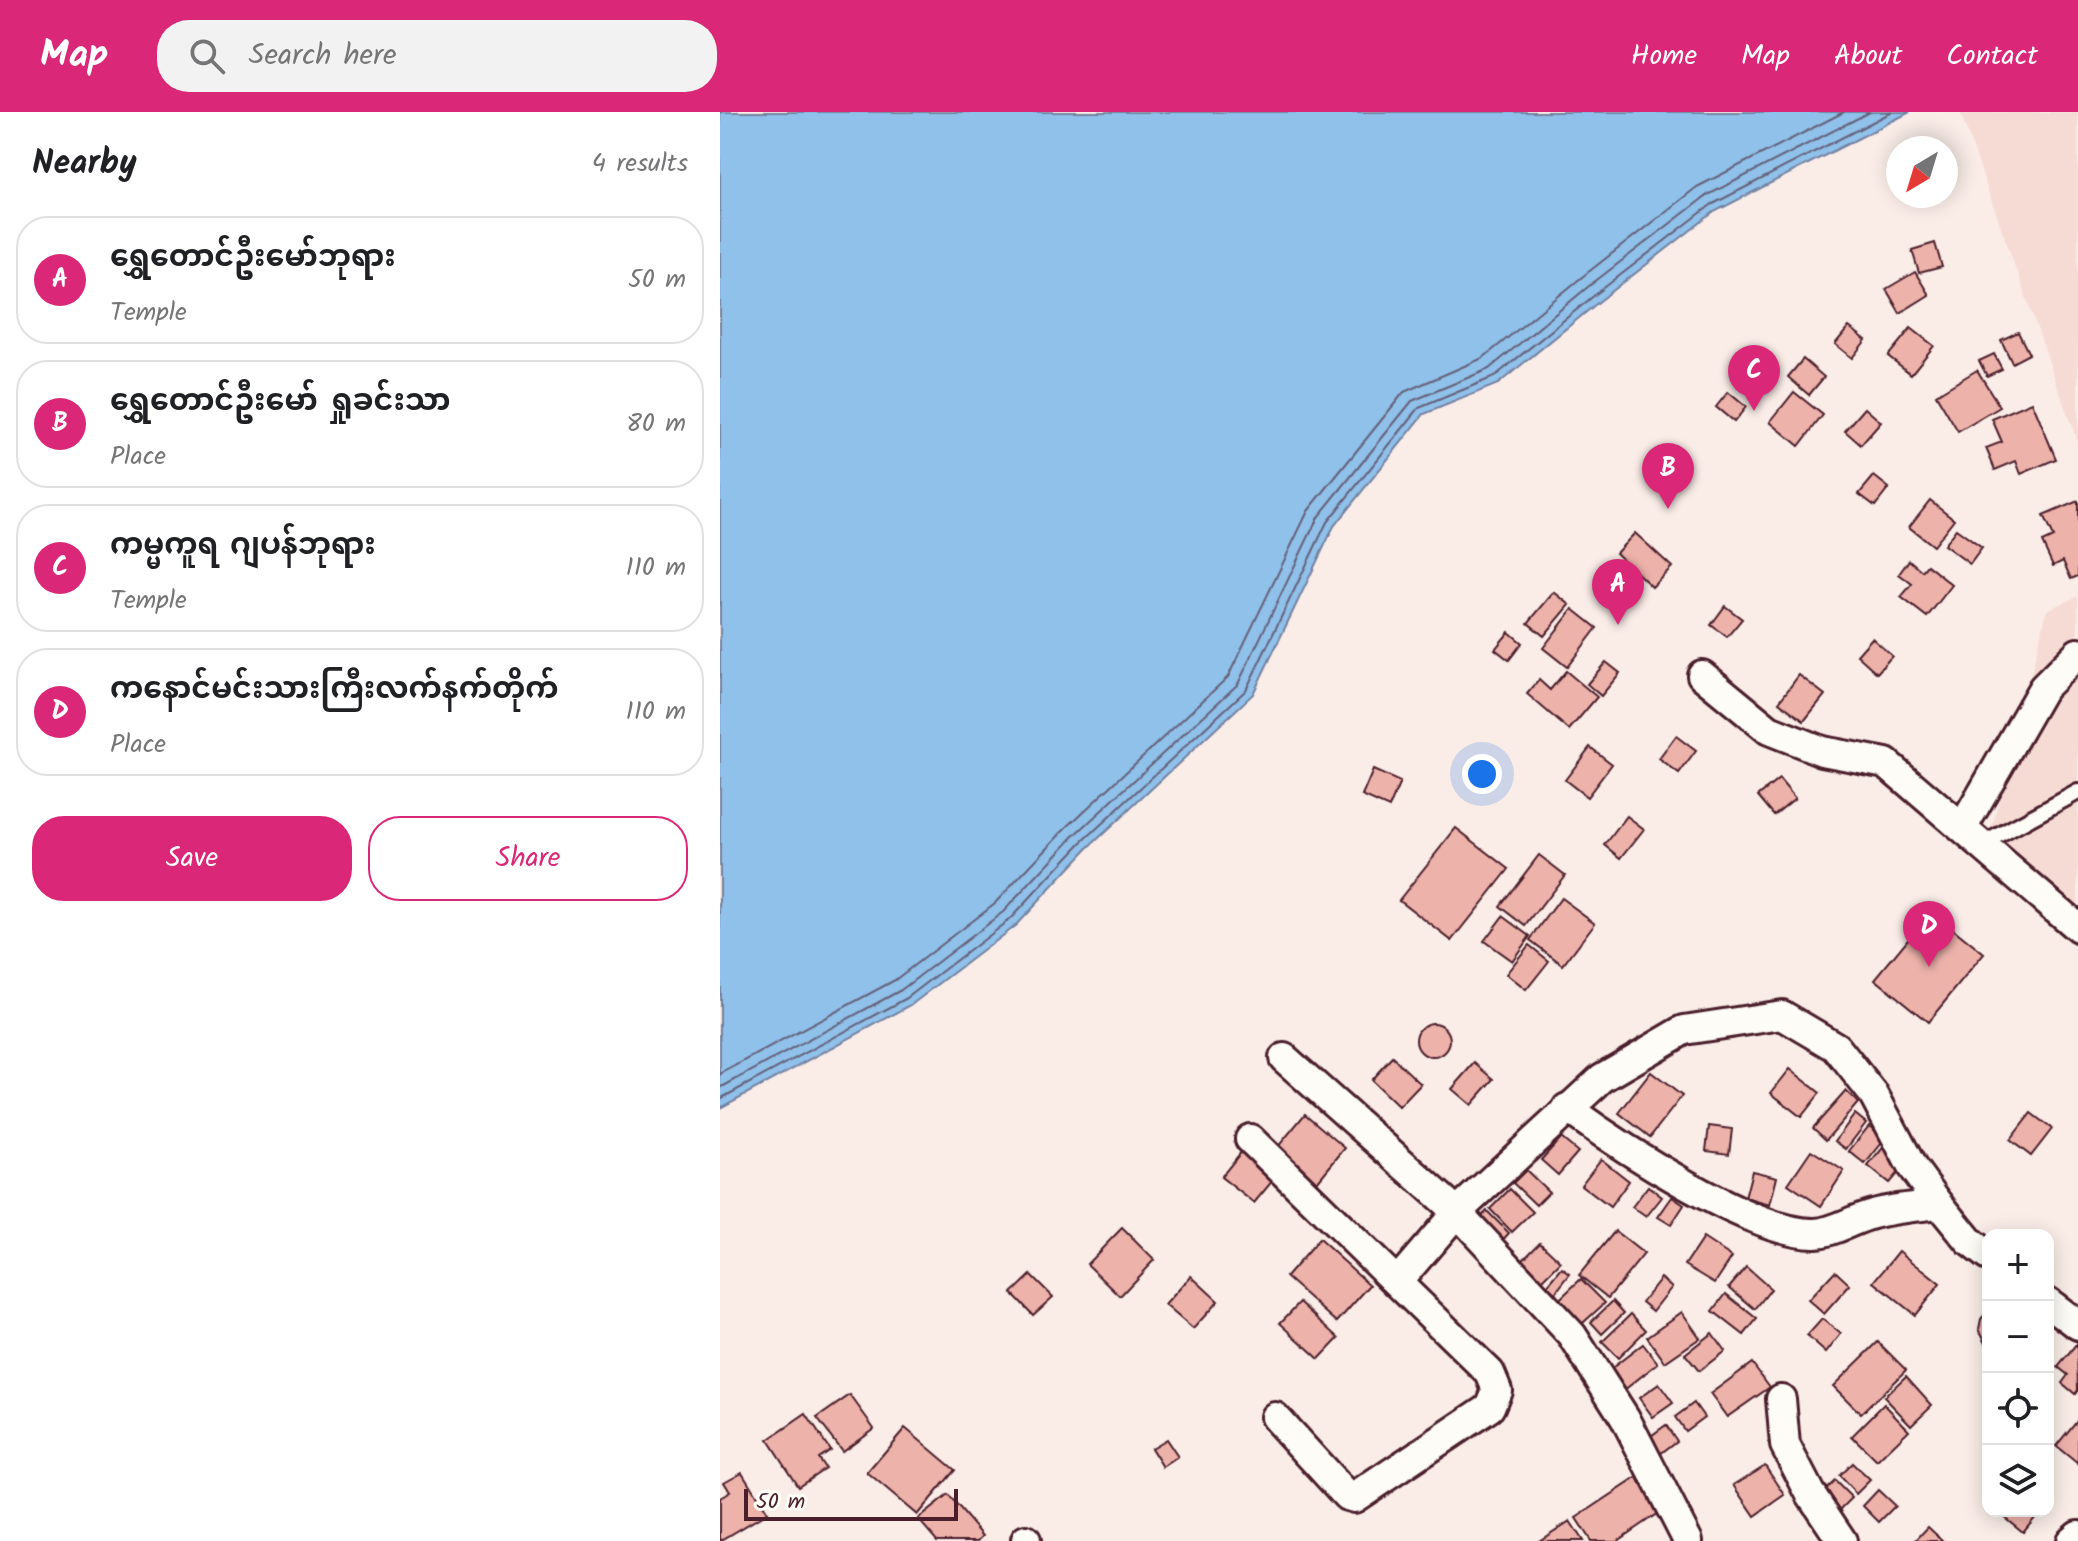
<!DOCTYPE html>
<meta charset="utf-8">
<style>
:root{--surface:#fff;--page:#f2f2f2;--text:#202124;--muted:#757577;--line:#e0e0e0;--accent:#db2777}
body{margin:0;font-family:Kalam,"Noto Sans Myanmar",sans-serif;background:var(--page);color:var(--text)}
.controls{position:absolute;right:24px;bottom:24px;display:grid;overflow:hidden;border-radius:16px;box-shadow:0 4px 20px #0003}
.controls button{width:72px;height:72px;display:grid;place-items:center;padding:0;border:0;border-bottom:2px solid var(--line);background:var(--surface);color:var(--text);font:40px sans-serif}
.compass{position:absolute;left:1166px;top:24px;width:72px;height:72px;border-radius:50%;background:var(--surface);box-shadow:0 4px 20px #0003;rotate:218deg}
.scale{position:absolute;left:24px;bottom:20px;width:214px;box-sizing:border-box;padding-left:8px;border:4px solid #4a1f2b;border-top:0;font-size:22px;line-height:28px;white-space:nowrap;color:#4a1f2b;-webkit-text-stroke:6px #fdfcf7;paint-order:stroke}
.you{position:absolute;left:762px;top:662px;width:28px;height:28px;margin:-20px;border:6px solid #fff;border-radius:50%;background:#1a73e8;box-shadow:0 0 0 12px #1a73e833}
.badge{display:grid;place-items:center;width:52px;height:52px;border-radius:50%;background:var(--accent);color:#fff;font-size:26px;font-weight:700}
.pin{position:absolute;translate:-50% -66px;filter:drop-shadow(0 2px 4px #0008)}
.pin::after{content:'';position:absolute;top:42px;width:28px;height:24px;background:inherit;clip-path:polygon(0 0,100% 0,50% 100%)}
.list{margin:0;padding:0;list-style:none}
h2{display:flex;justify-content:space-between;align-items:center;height:104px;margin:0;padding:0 32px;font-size:34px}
h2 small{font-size:26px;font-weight:400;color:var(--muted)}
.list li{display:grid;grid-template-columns:52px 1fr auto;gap:24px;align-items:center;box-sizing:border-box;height:128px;margin:0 16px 16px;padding:0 16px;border:2px solid var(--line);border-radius:32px}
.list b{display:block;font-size:30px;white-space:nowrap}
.list p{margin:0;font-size:26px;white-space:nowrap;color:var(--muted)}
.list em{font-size:26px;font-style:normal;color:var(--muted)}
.actions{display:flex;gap:16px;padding:24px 32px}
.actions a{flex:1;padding:18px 0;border:2px solid var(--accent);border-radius:32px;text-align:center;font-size:28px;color:var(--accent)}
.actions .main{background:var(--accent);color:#fff}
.icon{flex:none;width:44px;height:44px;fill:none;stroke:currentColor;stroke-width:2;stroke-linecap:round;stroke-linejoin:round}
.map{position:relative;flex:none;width:1358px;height:1429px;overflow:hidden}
header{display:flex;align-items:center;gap:48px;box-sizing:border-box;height:112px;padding:0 40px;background:var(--accent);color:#fff}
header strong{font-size:38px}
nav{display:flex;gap:44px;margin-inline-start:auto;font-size:28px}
.search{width:560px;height:72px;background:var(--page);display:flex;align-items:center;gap:20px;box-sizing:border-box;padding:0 28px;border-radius:32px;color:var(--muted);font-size:30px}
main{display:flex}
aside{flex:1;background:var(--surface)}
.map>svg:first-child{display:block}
.built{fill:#f6dbd5}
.water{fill:#8fc1eb;stroke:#73809e;stroke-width:2}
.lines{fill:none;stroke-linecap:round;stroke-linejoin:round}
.shore{stroke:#666078;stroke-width:2}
.building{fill:#edb2aa;stroke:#4a1f2b;stroke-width:2}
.service-casing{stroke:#4a1f2b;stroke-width:20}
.minor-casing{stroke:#4a1f2b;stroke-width:34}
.service{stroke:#fdfcf7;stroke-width:14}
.minor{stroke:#fdfcf7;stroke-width:28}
</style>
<header>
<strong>Map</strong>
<div class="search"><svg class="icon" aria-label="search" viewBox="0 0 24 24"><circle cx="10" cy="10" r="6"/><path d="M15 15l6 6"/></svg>Search here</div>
<nav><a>Home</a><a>Map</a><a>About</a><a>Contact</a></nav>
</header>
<main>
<aside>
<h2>Nearby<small>4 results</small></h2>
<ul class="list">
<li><span class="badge">A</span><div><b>ရွှေတောင်ဦးမော်ဘုရား</b><p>Temple</p></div><em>50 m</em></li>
<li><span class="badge">B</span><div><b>ရွှေတောင်ဦးမော် ရှုခင်းသာ</b><p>Place</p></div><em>80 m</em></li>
<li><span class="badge">C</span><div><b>ကမ္မကူရ ဂျပန်ဘုရား</b><p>Temple</p></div><em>110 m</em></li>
<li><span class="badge">D</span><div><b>ကနောင်မင်းသားကြီးလက်နက်တိုက်</b><p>Place</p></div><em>110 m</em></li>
</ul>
<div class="actions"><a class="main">Save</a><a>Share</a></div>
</aside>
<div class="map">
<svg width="1358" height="1429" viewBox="0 0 1358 1429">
<rect width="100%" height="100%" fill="#faede8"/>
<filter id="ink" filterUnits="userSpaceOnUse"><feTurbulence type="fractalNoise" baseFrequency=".0125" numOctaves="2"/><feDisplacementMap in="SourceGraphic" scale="16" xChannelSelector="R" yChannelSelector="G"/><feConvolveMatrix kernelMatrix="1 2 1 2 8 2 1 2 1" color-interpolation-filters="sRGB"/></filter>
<g filter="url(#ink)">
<g class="built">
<path d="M1240 0H1358V332Z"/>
<path d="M1358 484V795L1270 723 1327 498Z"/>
</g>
<path class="water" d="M0 0H1190L994 100 881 188 778 272 704 302 614 414 533 582 367 737 296 813 191 893 0 996Z"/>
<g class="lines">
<g class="shore">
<path d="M0 962 175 868 275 791 346 716 508 565 588 399 684 280 763 246 862 165 977 75 1124 0"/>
<path d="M0 976 181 878 283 800 354 724 518 572 598 405 692 289 769 257 869 174 986 84 1150 0"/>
<path d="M0 987 187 886 290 807 361 731 526 578 607 410 699 296 774 265 876 182 991 93 1172 0"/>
</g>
</g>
<g class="building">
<path d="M1215 131 1222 155 1199 161 1192 138Z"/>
<path d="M1195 160 1209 183 1180 201 1166 177Z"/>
<path d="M1129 215 1146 228 1132 246 1115 232Z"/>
<path d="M1191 216 1214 234 1191 262 1168 244Z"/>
<path d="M1298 220 1309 242 1292 251 1281 228Z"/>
<path d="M1274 242 1282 257 1267 264 1259 249Z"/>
<path d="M1083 247 1104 265 1089 283 1068 265Z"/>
<path d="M1257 258 1280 295 1238 320 1216 283Z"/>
<path d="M1008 280 1026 295 1014 310 996 295Z"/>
<path d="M1074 280 1103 303 1079 334 1050 310Z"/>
<path d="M1312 290 1336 347 1301 362 1296 349 1275 358 1266 336 1282 330 1272 307Z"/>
<path d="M1145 296 1161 310 1141 333 1125 319Z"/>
<path d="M1154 364 1169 376 1155 394 1139 382Z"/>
<path d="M1210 388 1234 407 1213 434 1189 415Z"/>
<path d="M1358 389V464L1351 467 1343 449 1333 454 1322 430 1333 425 1323 404Z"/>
<path d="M1236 417 1262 436 1250 452 1224 433Z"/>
<path d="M915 421 952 455 932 475 896 441Z"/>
<path d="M1189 448 1202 459 1207 453 1232 473 1207 505 1181 485 1192 472 1179 462Z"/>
<path d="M834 480 850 493 824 524 808 511Z"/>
<path d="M1005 494 1022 507 1007 525 991 513Z"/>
<path d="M853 497 877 516 847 555 823 536Z"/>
<path d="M789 520 802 531 789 548 775 537Z"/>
<path d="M1152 526 1172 544 1157 561 1137 543Z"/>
<path d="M886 550 900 561 881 584 867 572Z"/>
<path d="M846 559 877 585 849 618 807 582 819 568 830 578Z"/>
<path d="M1079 563 1105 583 1084 609 1059 590Z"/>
<path d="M956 624 976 639 959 662 939 647Z"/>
<path d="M870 635 892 652 867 685 845 668Z"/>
<path d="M653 658 680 670 669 696 642 684Z"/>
<path d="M1059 667 1075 686 1054 703 1038 684Z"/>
<path d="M907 704 924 717 901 746 885 733Z"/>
<path d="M736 716 789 757 732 829 679 788Z"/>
<path d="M819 743 845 763 806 814 780 794Z"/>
<path d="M841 786 875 811 843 853 810 828Z"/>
<path d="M1211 799 1264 842 1208 910 1155 867Z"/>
<path d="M783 804 810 824 792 849 764 829Z"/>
<path d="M809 833 829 849 806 878 786 862Z"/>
<circle cx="713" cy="928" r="17"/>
<path d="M672 945 701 972 679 995 651 968Z"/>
<path d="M755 951 774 967 751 993 732 977Z"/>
<path d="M1070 957 1100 981 1081 1005 1051 981Z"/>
<path d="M931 960 962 984 930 1025 899 1001Z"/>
<path d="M1126 979 1138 991 1106 1028 1093 1016Z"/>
<path d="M1311 1001 1332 1017 1311 1044 1290 1028Z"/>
<path d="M585 1002 625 1036 597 1070 556 1037Z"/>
<path d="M1135 1002 1146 1011 1126 1037 1115 1029Z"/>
<path d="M989 1014 1012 1017 1009 1042 986 1039Z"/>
<path d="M1149 1014 1165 1027 1145 1052 1129 1039Z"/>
<path d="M841 1026 858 1040 838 1063 821 1048Z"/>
<path d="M1166 1032 1187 1050 1169 1071 1148 1054Z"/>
<path d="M526 1034 559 1061 534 1091 501 1065Z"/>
<path d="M1091 1038 1124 1059 1101 1094 1068 1072Z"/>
<path d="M881 1047 909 1069 890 1095 861 1073Z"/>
<path d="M806 1058 829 1080 816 1093 793 1071Z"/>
<path d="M1032 1059 1057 1065 1050 1093 1025 1086Z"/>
<path d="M928 1074 942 1085 926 1105 912 1095Z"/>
<path d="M790 1077 813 1100 792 1120 770 1097Z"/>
<path d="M952 1085 964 1093 951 1113 938 1105Z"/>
<path d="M767 1099 789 1121 781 1130 758 1108Z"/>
<path d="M402 1116 434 1148 400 1184 367 1152Z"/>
<path d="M895 1119 924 1142 888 1186 859 1163Z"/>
<path d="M983 1126 1012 1145 995 1171 965 1153Z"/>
<path d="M599 1127 650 1173 617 1210 566 1165Z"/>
<path d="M820 1130 841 1150 819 1172 799 1151Z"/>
<path d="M1179 1139 1220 1172 1195 1203 1154 1170Z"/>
<path d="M1026 1155 1051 1177 1035 1197 1009 1175Z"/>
<path d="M842 1156 850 1162 835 1181 827 1174Z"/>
<path d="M1115 1159 1130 1173 1104 1202 1088 1188Z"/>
<path d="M311 1163 333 1185 313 1203 292 1181Z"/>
<path d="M471 1164 498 1189 473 1217 445 1193Z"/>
<path d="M941 1166 952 1175 933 1199 922 1190Z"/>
<path d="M861 1167 885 1191 854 1219 831 1195Z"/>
<path d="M1006 1182 1037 1207 1024 1223 993 1199Z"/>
<path d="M893 1189 904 1201 882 1222 871 1210Z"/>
<path d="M580 1190 619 1226 599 1247 560 1211Z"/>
<path d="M1268 1199V1234L1259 1217 1261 1207Z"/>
<path d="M962 1200 980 1226 945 1250 927 1225Z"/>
<path d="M911 1202 926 1218 898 1246 882 1230Z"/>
<path d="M1102 1207 1121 1222 1106 1241 1087 1224Z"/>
<path d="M992 1221 1005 1239 979 1259 965 1242Z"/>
<path d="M1158 1230 1186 1258 1141 1302 1113 1274Z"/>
<path d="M923 1232 938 1251 903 1279 888 1259Z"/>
<path d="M1357 1232 1358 1278 1355 1282 1342 1271 1348 1263 1338 1255Z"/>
<path d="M1032 1251 1050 1275 1007 1305 990 1282Z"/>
<path d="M1186 1264 1212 1293 1191 1313 1164 1285Z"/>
<path d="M939 1272 953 1291 933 1305 919 1286Z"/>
<path d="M130 1283 154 1316 122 1339 97 1306Z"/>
<path d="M974 1291 984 1305 965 1319 955 1305Z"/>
<path d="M1164 1292 1189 1318 1157 1349 1132 1324Z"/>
<path d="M86 1302 110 1338 98 1346 105 1356 78 1374 48 1328Z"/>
<path d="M1358 1307V1352L1336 1334Z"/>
<path d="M946 1313 957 1329 936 1345 924 1329Z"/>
<path d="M185 1316 235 1358 197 1403 147 1361Z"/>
<path d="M446 1327 458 1345 443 1355 431 1336Z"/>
<path d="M1132 1351 1150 1368 1136 1382 1119 1364Z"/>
<path d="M1045 1353 1065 1383 1035 1404 1014 1373Z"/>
<path d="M22 1360 47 1401 0 1429V1386L10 1380 4 1370Z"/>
<path d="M918 1365 941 1399 897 1429H871L856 1406Z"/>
<path d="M1115 1369 1132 1386 1117 1401 1100 1383Z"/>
<path d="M1158 1378 1175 1394 1159 1410 1143 1394Z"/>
<path d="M228 1383 263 1424 258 1429H217L198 1407Z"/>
<path d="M1277 1399H1310L1316 1404 1303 1420Z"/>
<path d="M850 1409 863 1429H819Z"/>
<path d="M1208 1415 1223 1429H1195Z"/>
</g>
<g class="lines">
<g class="service-casing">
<path id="service" d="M1263 732 1358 680"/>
</g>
<g class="minor-casing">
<g id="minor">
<path d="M982 563 1049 618 1102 639 1166 651 1358 816"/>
<path d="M1243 715 1323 576 1358 541"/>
<path d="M564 946 737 1100 882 966 964 918 1062 903 1116 935 1154 983 1192 1055 1219 1092 1250 1130 1268 1144"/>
<path d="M847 996C899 1034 1032 1122 1095 1121 1115 1120 1133 1107 1153 1102 1174 1096 1197 1095 1219 1092"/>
<path d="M530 1027 770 1261 777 1278 770 1295 634 1386 627 1384 555 1305"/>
<path d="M678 1169 737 1100 852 1223 905 1306 968 1429"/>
<path d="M1328 1190 1358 1213"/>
<path d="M1061 1287 1065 1333 1090 1381 1122 1429"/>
<path d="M306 1429V1428"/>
<path d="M1351 1429 1358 1423"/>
</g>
</g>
<use href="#service" class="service"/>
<use href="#minor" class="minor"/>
</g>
</g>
</svg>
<div class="controls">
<button>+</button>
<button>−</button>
<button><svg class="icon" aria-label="locate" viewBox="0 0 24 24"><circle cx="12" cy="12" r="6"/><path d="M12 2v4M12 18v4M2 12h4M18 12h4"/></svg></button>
<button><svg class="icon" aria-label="layers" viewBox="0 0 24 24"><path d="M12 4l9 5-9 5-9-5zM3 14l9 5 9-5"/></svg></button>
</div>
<svg class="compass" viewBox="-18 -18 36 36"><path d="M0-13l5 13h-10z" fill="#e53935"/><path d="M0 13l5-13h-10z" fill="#757577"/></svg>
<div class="scale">50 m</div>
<div class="you"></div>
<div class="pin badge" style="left:898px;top:513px">A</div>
<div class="pin badge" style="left:948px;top:397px">B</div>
<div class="pin badge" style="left:1034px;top:299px">C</div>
<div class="pin badge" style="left:1209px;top:855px">D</div>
</div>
</main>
